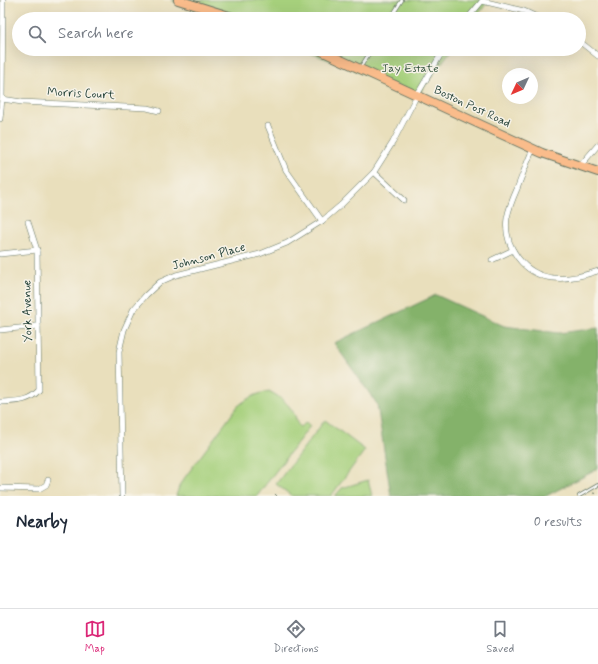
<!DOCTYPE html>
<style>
:root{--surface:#fff;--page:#f2f2f3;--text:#1f2937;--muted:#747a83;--line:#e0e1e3;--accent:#db2777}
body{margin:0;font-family:Mynerve,sans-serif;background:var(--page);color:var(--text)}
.compass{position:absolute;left:502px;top:68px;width:36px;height:36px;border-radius:50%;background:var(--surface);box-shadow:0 4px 16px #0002;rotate:226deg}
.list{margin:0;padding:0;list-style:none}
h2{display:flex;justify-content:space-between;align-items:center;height:52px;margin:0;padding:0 16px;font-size:17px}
h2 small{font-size:13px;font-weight:400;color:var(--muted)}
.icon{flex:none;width:22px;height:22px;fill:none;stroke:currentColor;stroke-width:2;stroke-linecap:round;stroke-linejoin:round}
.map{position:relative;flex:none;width:598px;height:496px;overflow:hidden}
.search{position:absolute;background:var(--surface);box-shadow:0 4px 16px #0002;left:12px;right:12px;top:12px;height:44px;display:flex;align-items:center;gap:10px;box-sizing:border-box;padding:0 14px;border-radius:22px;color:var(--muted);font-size:15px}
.sheet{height:112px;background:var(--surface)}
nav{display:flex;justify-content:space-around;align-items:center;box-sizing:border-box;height:56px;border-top:1px solid var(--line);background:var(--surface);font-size:11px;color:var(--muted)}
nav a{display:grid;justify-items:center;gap:2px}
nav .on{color:var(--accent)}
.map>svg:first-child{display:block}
.green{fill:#a6d07b;stroke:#628658}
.forest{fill:#84b26b;stroke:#527850}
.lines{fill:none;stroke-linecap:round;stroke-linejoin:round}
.lane-casing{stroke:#667664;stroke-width:4}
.street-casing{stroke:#667664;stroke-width:6}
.primary-casing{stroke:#667664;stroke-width:10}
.path{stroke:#667664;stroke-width:1;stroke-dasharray:3 3;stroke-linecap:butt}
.lane{stroke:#fff;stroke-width:2.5}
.street{stroke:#fff;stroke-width:5}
.primary{stroke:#fabc8b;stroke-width:8}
.labels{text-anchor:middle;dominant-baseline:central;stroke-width:3;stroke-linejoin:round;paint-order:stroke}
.park-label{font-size:12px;fill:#3a5a42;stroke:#f7f3e8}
.street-label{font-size:12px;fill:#1f3d34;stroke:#f7f3e8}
</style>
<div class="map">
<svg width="598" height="496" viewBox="0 0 598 496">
<rect width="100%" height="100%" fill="#f7f3e8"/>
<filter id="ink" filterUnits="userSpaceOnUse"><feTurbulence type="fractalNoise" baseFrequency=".025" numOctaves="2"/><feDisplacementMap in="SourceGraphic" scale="8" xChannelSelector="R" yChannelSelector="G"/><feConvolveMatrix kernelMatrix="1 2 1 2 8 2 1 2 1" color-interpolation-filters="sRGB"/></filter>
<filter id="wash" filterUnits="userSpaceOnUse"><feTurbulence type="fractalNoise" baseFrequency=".012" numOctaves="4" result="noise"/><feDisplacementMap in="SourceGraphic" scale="16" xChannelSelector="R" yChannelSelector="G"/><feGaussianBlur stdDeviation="0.9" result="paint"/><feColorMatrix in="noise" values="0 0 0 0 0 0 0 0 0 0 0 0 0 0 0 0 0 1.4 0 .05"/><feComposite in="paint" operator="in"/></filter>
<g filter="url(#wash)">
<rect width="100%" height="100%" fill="#e9dfbc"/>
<g class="green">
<path d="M171 0H489L475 19H221Z"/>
<path d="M300 49H452L414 100 417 95 402 88Z"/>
<path d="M269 391C280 397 290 404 295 416 297 421 296 424 301 427L306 422 310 426 257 496H176L180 484 238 406C248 398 256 394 269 391Z"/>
<path d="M325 420 365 450 331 496H292L276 484Z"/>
<path d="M368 480 372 496H335L342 488Z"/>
</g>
<path class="forest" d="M436 295 504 326 559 333 598 328V469L546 496H391L377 404 334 343Z"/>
</g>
<g filter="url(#ink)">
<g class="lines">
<g class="lane-casing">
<g id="lane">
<path d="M390 19 402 0"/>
<path d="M360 68 372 49"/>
<path d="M579 496 598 485"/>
</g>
</g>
<g class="street-casing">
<g id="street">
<path d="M482 1 524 11 541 19"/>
<path d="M467 19 483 0"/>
<path d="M579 41 598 56"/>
<path d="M2 99 22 102 147 108 159 111"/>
<path d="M0 119 2 99 3 0"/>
<path d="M268 126 286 170 322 221"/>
<path d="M533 149C527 162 522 176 517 189 513 198 509 208 507 218 503 246 524 275 553 278 568 280 583 276 598 271"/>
<path d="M580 166 598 145"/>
<path d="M374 172 404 200"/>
<path d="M0 254 37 250"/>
<path d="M492 260 513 250"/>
<path d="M0 330 38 326"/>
<path d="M0 402C15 401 29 402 39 390L37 250 28 222"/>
<path d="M0 488 39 489 46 485 48 480"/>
<path d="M122 496 119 352 124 330 133 310 146 295 160 282 176 275 260 254 287 243 322 221 341 205 374 172 393 142 417 95 444 49"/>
</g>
</g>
<g class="primary-casing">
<g id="primary">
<path d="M178 0 239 19"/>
<path d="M317 49 542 153 598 172"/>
</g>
</g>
<g class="path">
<path d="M593 493 598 494"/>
<path d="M275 494 277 496"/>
</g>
<use href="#lane" class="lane"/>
<use href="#street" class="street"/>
<use href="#primary" class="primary"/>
</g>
</g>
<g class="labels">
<g class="park-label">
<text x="410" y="69">Jay Estate</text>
</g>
<g class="street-label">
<text transform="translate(81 94) rotate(3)">Morris Court</text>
<text transform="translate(472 107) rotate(25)">Boston Post Road</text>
<text transform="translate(209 257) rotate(-15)">Johnson Place</text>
<text transform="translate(28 311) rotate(-91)">York Avenue</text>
</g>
</g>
</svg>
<svg class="compass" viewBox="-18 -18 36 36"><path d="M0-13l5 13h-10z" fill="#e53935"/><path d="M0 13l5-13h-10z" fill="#747a83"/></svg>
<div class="search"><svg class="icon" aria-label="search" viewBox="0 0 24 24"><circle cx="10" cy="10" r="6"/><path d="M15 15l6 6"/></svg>Search here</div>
</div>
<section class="sheet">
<h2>Nearby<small>0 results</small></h2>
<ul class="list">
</ul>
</section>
<nav>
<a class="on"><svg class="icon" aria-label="map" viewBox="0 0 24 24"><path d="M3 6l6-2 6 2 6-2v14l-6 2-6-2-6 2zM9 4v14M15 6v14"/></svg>Map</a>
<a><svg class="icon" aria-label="directions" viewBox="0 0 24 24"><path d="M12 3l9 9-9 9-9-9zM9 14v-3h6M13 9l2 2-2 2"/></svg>Directions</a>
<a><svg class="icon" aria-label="saved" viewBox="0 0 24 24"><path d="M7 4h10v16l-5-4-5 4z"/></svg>Saved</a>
</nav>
